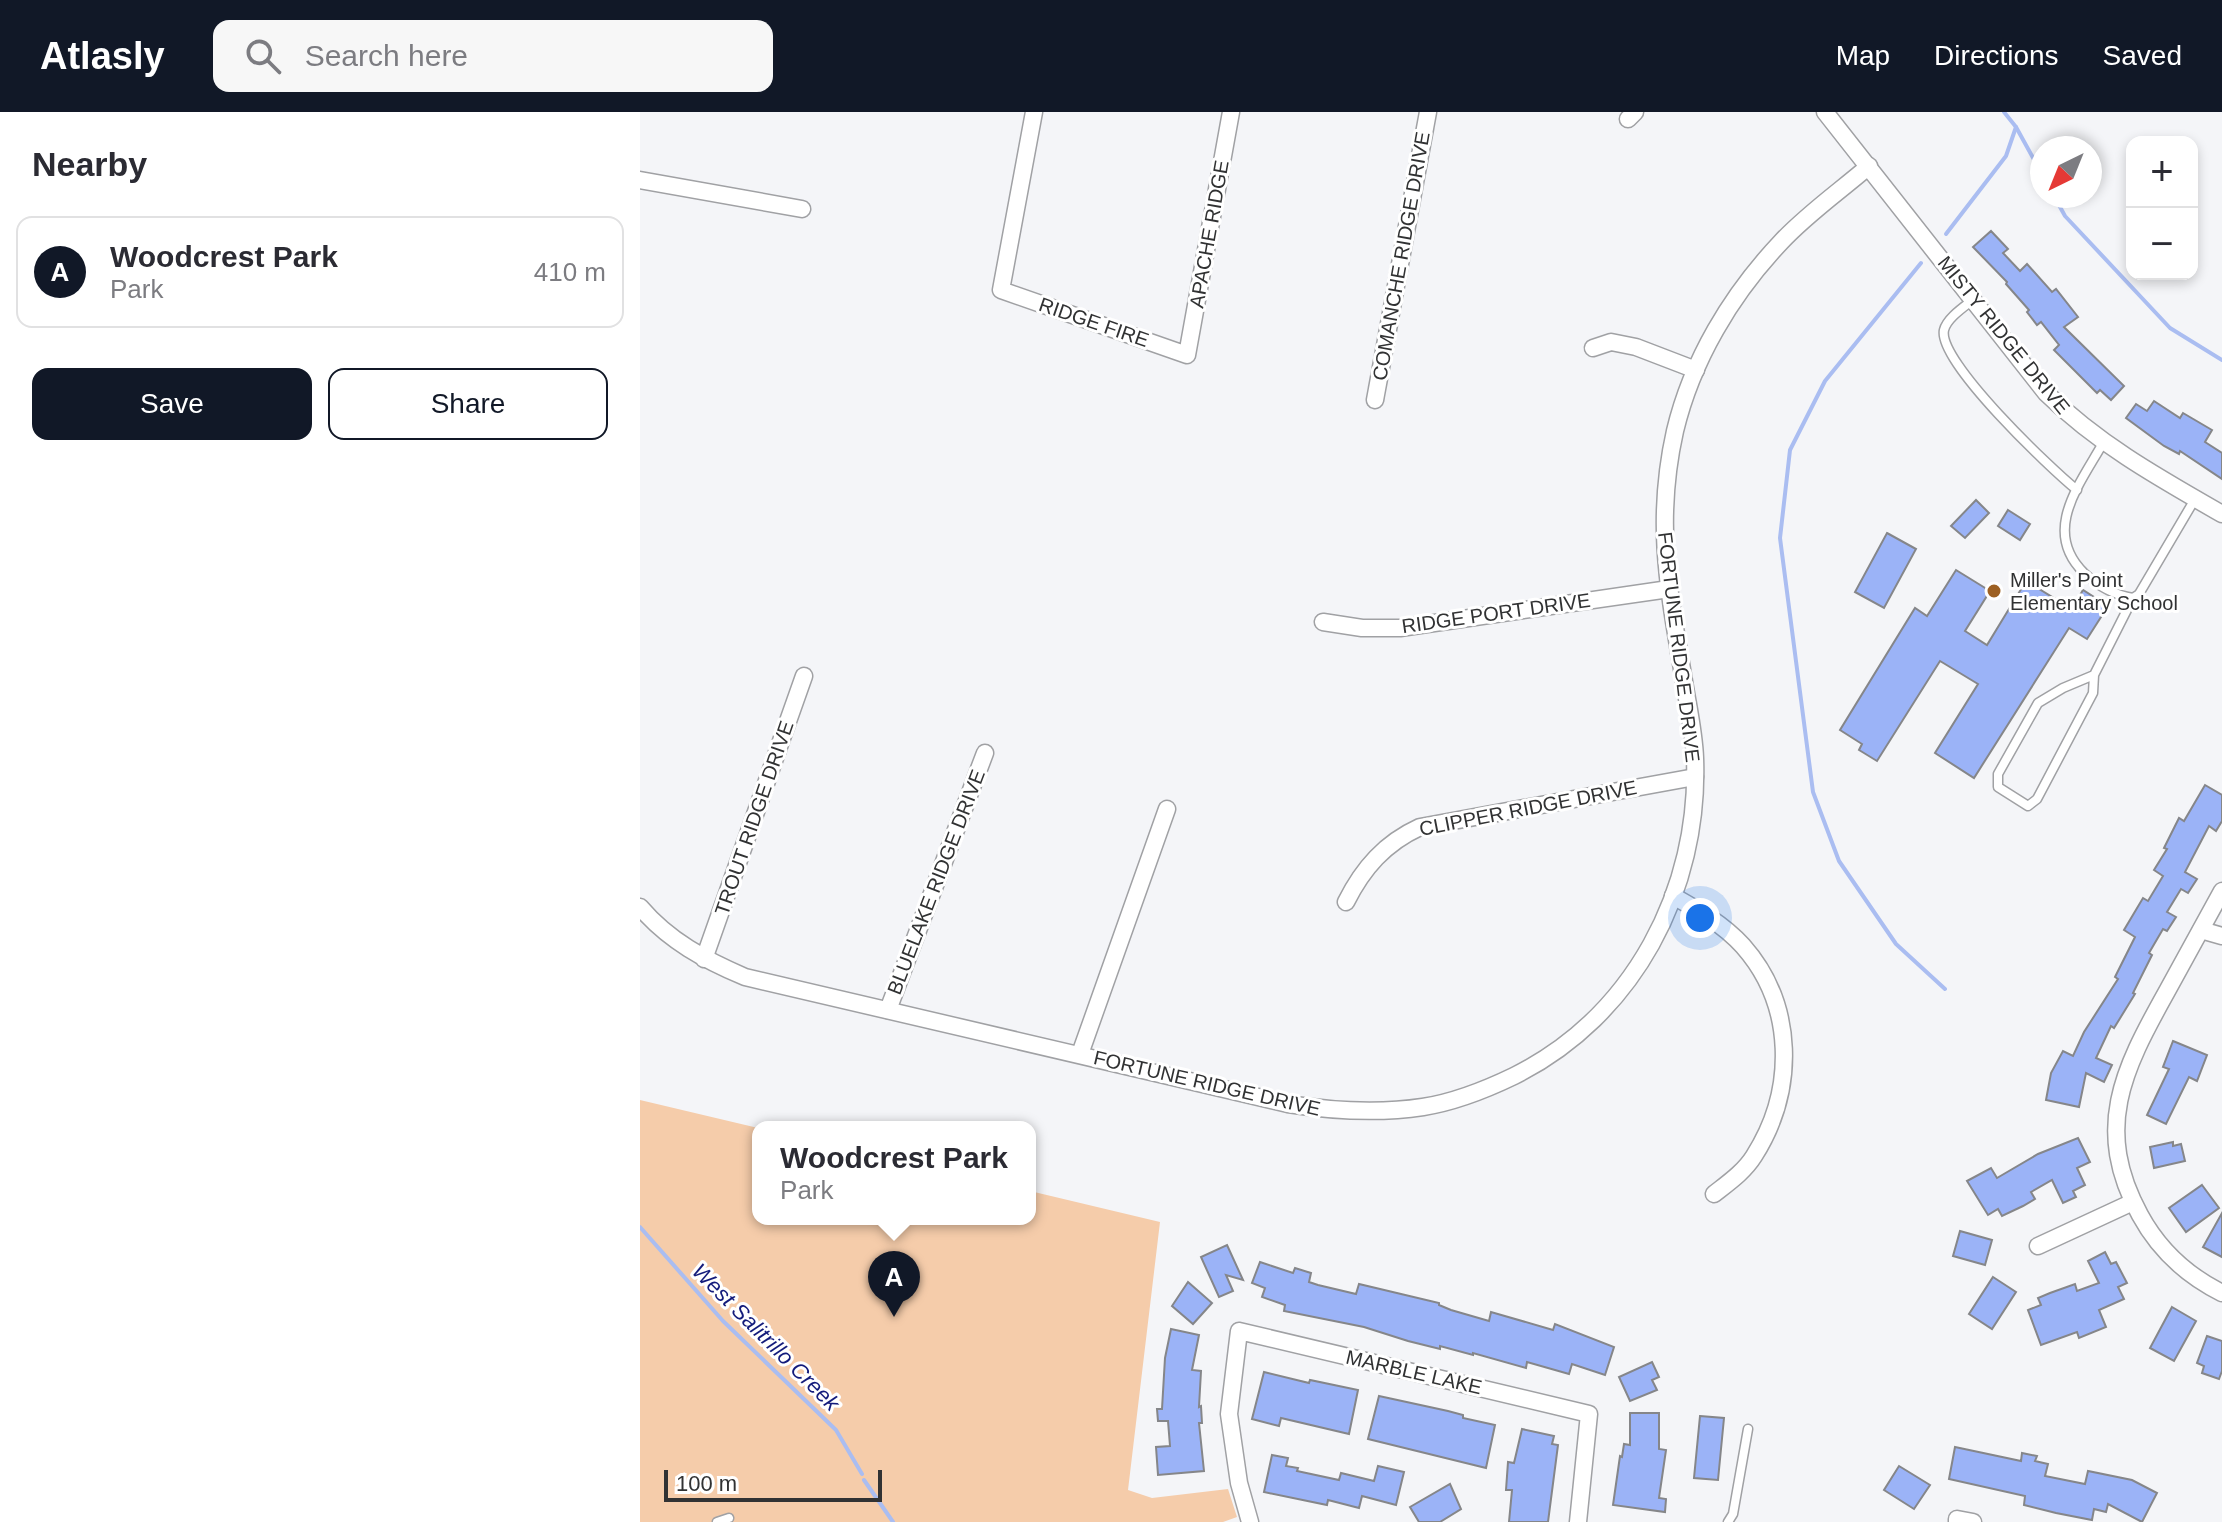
<!DOCTYPE html>
<meta charset="utf-8">
<style>
:root{--surface:#fff;--page:#f7f7f7;--text:#2b2b33;--muted:#7c7c81;--line:#e1e1e2;--accent:#111827}
body{margin:0;font-family:Helvetica,sans-serif;background:var(--page);color:var(--text)}
.controls{position:absolute;right:24px;top:24px;display:grid;overflow:hidden;border-radius:16px;box-shadow:0 4px 12px #0003}
.controls button{width:72px;height:72px;display:grid;place-items:center;padding:0;border:0;border-bottom:2px solid var(--line);background:var(--surface);color:var(--text);font:40px sans-serif}
.compass{position:absolute;left:1390px;top:24px;width:72px;height:72px;border-radius:50%;background:var(--surface);box-shadow:0 4px 12px #0003;rotate:223deg}
.scale{position:absolute;left:24px;bottom:20px;width:218px;box-sizing:border-box;padding-left:8px;border:4px solid #313233;border-top:0;font-size:22px;line-height:28px;white-space:nowrap;color:#313233;-webkit-text-stroke:6px #fff;paint-order:stroke}
.you{position:absolute;left:1060px;top:806px;width:28px;height:28px;margin:-20px;border:6px solid #fff;border-radius:50%;background:#1a73e8;box-shadow:0 0 0 12px #1a73e833}
.badge{display:grid;place-items:center;width:52px;height:52px;border-radius:50%;background:var(--accent);color:#fff;font-size:26px;font-weight:700}
.pin{position:absolute;translate:-50% -66px;filter:drop-shadow(0 2px 4px #0008)}
.pin::after{content:'';position:absolute;top:42px;width:28px;height:24px;background:inherit;clip-path:polygon(0 0,100% 0,50% 100%)}
.popup{position:absolute;left:112px;top:1009px;width:284px;height:104px;box-sizing:border-box;display:grid;place-content:center;border-radius:16px;background:var(--surface);filter:drop-shadow(0 2px 6px #0005);font-size:26px;white-space:nowrap;color:var(--muted)}
.popup b{font-size:30px;color:var(--text)}
.popup::after{content:'';position:absolute;left:50%;top:100%;margin-left:-16px;border:16px solid transparent;border-top-color:var(--surface)}
.list{margin:0;padding:0;list-style:none}
h2{display:flex;justify-content:space-between;align-items:center;height:104px;margin:0;padding:0 32px;font-size:34px}
h2 small{font-size:26px;font-weight:400;color:var(--muted)}
.list li{display:grid;grid-template-columns:52px 1fr auto;gap:24px;align-items:center;box-sizing:border-box;height:112px;margin:0 16px 16px;padding:0 16px;border:2px solid var(--line);border-radius:16px}
.list b{display:block;font-size:30px;white-space:nowrap}
.list p{margin:0;font-size:26px;white-space:nowrap;color:var(--muted)}
.list em{font-size:26px;font-style:normal;color:var(--muted)}
.actions{display:flex;gap:16px;padding:24px 32px}
.actions a{flex:1;padding:18px 0;border:2px solid var(--accent);border-radius:16px;text-align:center;font-size:28px;color:var(--accent)}
.actions .main{background:var(--accent);color:#fff}
.icon{flex:none;width:44px;height:44px;fill:none;stroke:currentColor;stroke-width:2;stroke-linecap:round;stroke-linejoin:round}
.map{position:relative;flex:none;width:1582px;height:1410px;overflow:hidden}
header{display:flex;align-items:center;gap:48px;box-sizing:border-box;height:112px;padding:0 40px;background:var(--accent);color:#fff}
header strong{font-size:38px}
nav{display:flex;gap:44px;margin-inline-start:auto;font-size:28px}
.search{width:560px;height:72px;background:var(--page);display:flex;align-items:center;gap:20px;box-sizing:border-box;padding:0 28px;border-radius:16px;color:var(--muted);font-size:30px}
main{display:flex}
aside{flex:1;background:var(--surface)}
.map>svg:first-child{display:block}
.green{fill:#f5ccaa}
.lines{fill:none;stroke-linecap:round;stroke-linejoin:round}
.stream{stroke:#aabdf1;stroke-width:4}
.building{fill:#9bb3f7;stroke:#858689;stroke-width:2}
.service-casing{stroke:#a0a1a4;stroke-width:11}
.minor-casing{stroke:#a0a1a4;stroke-width:19}
.service{stroke:#fff;stroke-width:8}
.minor{stroke:#fff;stroke-width:16}
.poi-dot{fill:#9d6023;stroke:#fff;stroke-width:3}
.labels{text-anchor:middle;dominant-baseline:central;stroke-width:6;stroke-linejoin:round;paint-order:stroke}
.street-label{font-size:20px;fill:#313233;stroke:#fff}
.poi-label{font-size:20px;fill:#313233;stroke:#fff;text-anchor:start}
.water-label{font-size:22px;font-style:italic;fill:#131b7b;stroke:#fff}
</style>
<header>
<strong>Atlasly</strong>
<div class="search"><svg class="icon" aria-label="search" viewBox="0 0 24 24"><circle cx="10" cy="10" r="6"/><path d="M15 15l6 6"/></svg>Search here</div>
<nav><a>Map</a><a>Directions</a><a>Saved</a></nav>
</header>
<main>
<aside>
<h2>Nearby<small></small></h2>
<ul class="list">
<li><span class="badge">A</span><div><b>Woodcrest Park</b><p>Park</p></div><em>410 m</em></li>
</ul>
<div class="actions"><a class="main">Save</a><a>Share</a></div>
</aside>
<div class="map">
<svg width="1582" height="1410" viewBox="0 0 1582 1410">
<rect width="100%" height="100%" fill="#f4f5f8"/>
<path class="green" d="M0 988 118 1016V1107H390V1079L520 1110 488 1378 512 1386 588 1377 597 1405 583 1410H0Z"/>
<g class="lines">
<g class="stream">
<path d="M1364 0 1376 15 1402 62"/>
<path d="M1414 84 1425 104 1530 216 1582 248"/>
<path d="M1306 122 1366 44 1376 15"/>
<path d="M1281 151 1185 269 1150 338 1140 426 1173 680 1199 749 1256 832 1305 877"/>
<path d="M0 1115 83 1209 196 1318 222 1362"/>
<path d="M224 1368 253 1410"/>
</g>
</g>
<g class="building">
<path d="M1351 119 1368 137 1363 141 1380 159 1387 152 1412 180 1416 177 1438 205 1424 215 1484 274 1471 288 1460 278 1457 281 1414 238 1419 233 1401 210 1397 213 1387 200 1389 198 1366 172 1367 170 1333 135Z"/>
<path d="M1514 289 1540 306 1543 301 1572 318 1565 330 1582 341V367L1540 339 1539 342 1524 334 1486 306 1496 292 1507 299Z"/>
<path d="M1336 388 1349 401 1325 426 1311 414Z"/>
<path d="M1368 398 1390 412 1380 428 1358 414Z"/>
<path d="M1247 421 1276 437 1244 496 1215 480Z"/>
<path d="M1316 458 1350 479 1325 519 1347 533 1386 469 1432 497 1443 478 1468 494 1447 527 1429 516 1334 666 1295 641 1338 572 1300 549 1237 649 1219 638 1222 632 1200 618 1275 496 1287 504Z"/>
<path d="M1565 673 1582 683V709L1576 719 1569 714 1545 760 1557 767 1548 781 1541 777 1527 800 1536 805 1527 819 1523 817 1509 841 1512 843 1493 881 1495 882 1474 916 1471 914 1456 946 1472 953 1464 970 1446 961 1439 995 1406 988 1411 961 1423 939 1433 944 1444 920 1478 867 1475 865 1495 825 1484 818 1503 786 1508 789 1523 764 1514 758 1527 737 1524 736 1539 706 1544 709Z"/>
<path d="M1533 929 1567 943 1557 969 1549 965 1526 1012 1507 1003 1529 957 1523 955Z"/>
<path d="M1438 1026 1450 1050 1437 1056 1445 1073 1433 1079 1436 1085 1423 1091 1412 1068 1391 1080 1395 1087 1383 1094 1362 1104 1358 1097 1348 1103 1327 1069 1351 1056 1357 1066 1398 1042Z"/>
<path d="M1533 1030V1034L1541 1032 1545 1049 1514 1056 1510 1035Z"/>
<path d="M1562 1073 1579 1096 1546 1120 1529 1096Z"/>
<path d="M1582 1101V1145L1563 1135Z"/>
<path d="M1320 1119 1352 1128 1345 1153 1313 1144Z"/>
<path d="M587 1133 603 1168 586 1163 593 1179 579 1185 561 1145Z"/>
<path d="M1465 1140 1471 1152 1476 1150 1487 1171 1478 1175 1484 1187 1459 1198 1466 1215 1439 1226 1437 1220 1401 1233 1388 1198 1401 1193 1398 1186 1410 1181 1435 1172 1437 1179 1459 1171 1448 1149Z"/>
<path d="M620 1150 653 1161 655 1156 671 1161 669 1170 678 1173 716 1182 719 1172 799 1191V1193L811 1198 849 1209 851 1200 913 1218 915 1212 974 1235 965 1263 932 1252 929 1262 887 1250 886 1256 833 1241V1243L800 1234V1237L768 1229 724 1215 644 1199 645 1193 622 1185 625 1176 612 1171Z"/>
<path d="M1353 1165 1376 1180 1352 1217 1329 1202Z"/>
<path d="M548 1170 572 1191 553 1212 532 1194Z"/>
<path d="M1532 1195 1556 1209 1534 1249 1510 1236Z"/>
<path d="M531 1217 559 1223 552 1258 561 1259 559 1295 561 1294 562 1311H559L564 1359 518 1363 516 1335 530 1334 528 1309H518L517 1297H522L525 1246Z"/>
<path d="M1567 1224 1582 1229V1259L1579 1267 1562 1261 1564 1254 1557 1251Z"/>
<path d="M1012 1250 1019 1265 1012 1268 1017 1278 990 1289 979 1265Z"/>
<path d="M624 1260 669 1271 670 1268 718 1278 709 1322 641 1306 639 1314 612 1307Z"/>
<path d="M739 1284 808 1299 823 1303V1306L855 1313 846 1356 728 1327Z"/>
<path d="M990 1301H1019V1337L1026 1338 1019 1386 1026 1387 1025 1400 973 1393 980 1344 982 1345 984 1332 990 1333Z"/>
<path d="M1060 1304 1084 1306 1078 1368 1054 1366Z"/>
<path d="M882 1317 914 1324 912 1332 918 1333 908 1410H869L872 1378H866L868 1350 874 1351Z"/>
<path d="M1315 1335 1381 1349 1382 1341 1397 1344 1395 1349 1408 1352 1405 1364 1445 1372 1448 1359 1492 1368 1517 1381 1502 1410 1468 1392 1466 1400 1454 1397 1452 1408 1416 1401 1384 1393 1385 1384 1309 1367Z"/>
<path d="M632 1343 648 1346 646 1354 658 1356 657 1359 699 1368 701 1361 734 1369 738 1354 764 1360 756 1393 722 1384 719 1396 688 1388 687 1393 624 1380Z"/>
<path d="M1259 1354 1290 1373 1274 1397 1244 1378Z"/>
<path d="M810 1372 821 1397 800 1410H779L770 1395Z"/>
</g>
<g class="lines">
<g class="service-casing">
<g id="service">
<path d="M1334 187C1324 195 1307 206 1304 218 1297 249 1411 357 1437 378"/>
<path d="M1463 331C1440 372 1401 419 1444 461 1458 474 1474 483 1493 486L1499 482 1555 387"/>
<path d="M1454 563 1453 581 1397 687 1388 694 1358 675V662L1398 591 1423 576 1454 563 1493 486"/>
<path d="M77 1410 89 1406"/>
<path d="M1088 1410 1093 1402 1108 1317"/>
</g>
</g>
<g class="minor-casing">
<g id="minor">
<path d="M394 0 361 178 547 243 591 0"/>
<path d="M1185 0 1406 281C1458 332 1519 366 1582 402"/>
<path d="M988 7 995 0"/>
<path d="M0 68 162 97"/>
<path d="M953 236 971 230 996 235 1056 258"/>
<path d="M735 288 788 0"/>
<path d="M683 510 722 516H760L1029 477"/>
<path d="M1582 779C1563 813 1545 847 1526 881 1483 958 1453 1017 1500 1103 1519 1138 1546 1163 1582 1181"/>
<path d="M1033 784C1058 798 1083 812 1103 834 1155 893 1156 978 1114 1044 1104 1060 1088 1071 1074 1082"/>
<path d="M706 790C723 756 745 731 780 715L1055 665"/>
<path d="M0 795C29 829 65 848 105 865L648 992C693 999 737 1002 783 995 815 990 845 978 874 964 994 904 1060 778 1055 646 1054 618 1047 590 1043 563 1028 475 1015 408 1035 319 1052 248 1091 183 1141 130 1167 102 1200 79 1229 54"/>
<path d="M1561 818 1582 824"/>
<path d="M64 847 164 564"/>
<path d="M248 898 345 641"/>
<path d="M440 942 527 697"/>
<path d="M1398 1134 1493 1090"/>
<path d="M610 1410 599 1371 589 1302 599 1219 949 1302 938 1410"/>
<path d="M1317 1410V1407L1333 1410"/>
</g>
</g>
<use href="#service" class="service"/>
<use href="#minor" class="minor"/>
</g>
<circle class="poi-dot" cx="1354" cy="479" r="8"/>
<g class="labels">
<g class="street-label">
<text transform="translate(569 122) rotate(-80)">APACHE RIDGE</text>
<text transform="translate(761 144) rotate(-80)">COMANCHE RIDGE DRIVE</text>
<text transform="translate(454 210) rotate(19)">RIDGE FIRE</text>
<text transform="translate(1364 223) rotate(51)">MISTY RIDGE DRIVE</text>
<text transform="translate(856 501) rotate(-8)">RIDGE PORT DRIVE</text>
<text transform="translate(1039 535) rotate(83)">FORTUNE RIDGE DRIVE</text>
<text transform="translate(888 696) rotate(-11)">CLIPPER RIDGE DRIVE</text>
<text transform="translate(114 706) rotate(-71)">TROUT RIDGE DRIVE</text>
<text transform="translate(296 770) rotate(-69)">BLUELAKE RIDGE DRIVE</text>
<text transform="translate(567 971) rotate(13)">FORTUNE RIDGE DRIVE</text>
<text transform="translate(774 1260) rotate(13)">MARBLE LAKE</text>
</g>
<g class="poi-label">
<text x="1370" y="468">Miller's Point<tspan x="1370" dy="23">Elementary School</tspan></text>
</g>
<g class="water-label">
<text transform="translate(126 1225) rotate(45)">West Salitrillo Creek</text>
</g>
</g>
</svg>
<div class="controls">
<button>+</button>
<button>−</button>
</div>
<svg class="compass" viewBox="-18 -18 36 36"><path d="M0-13l5 13h-10z" fill="#e53935"/><path d="M0 13l5-13h-10z" fill="#7c7c81"/></svg>
<div class="scale">100 m</div>
<div class="you"></div>
<div class="pin badge" style="left:254px;top:1205px">A</div>
<div class="popup"><b>Woodcrest Park</b>Park</div>
</div>
</main>
